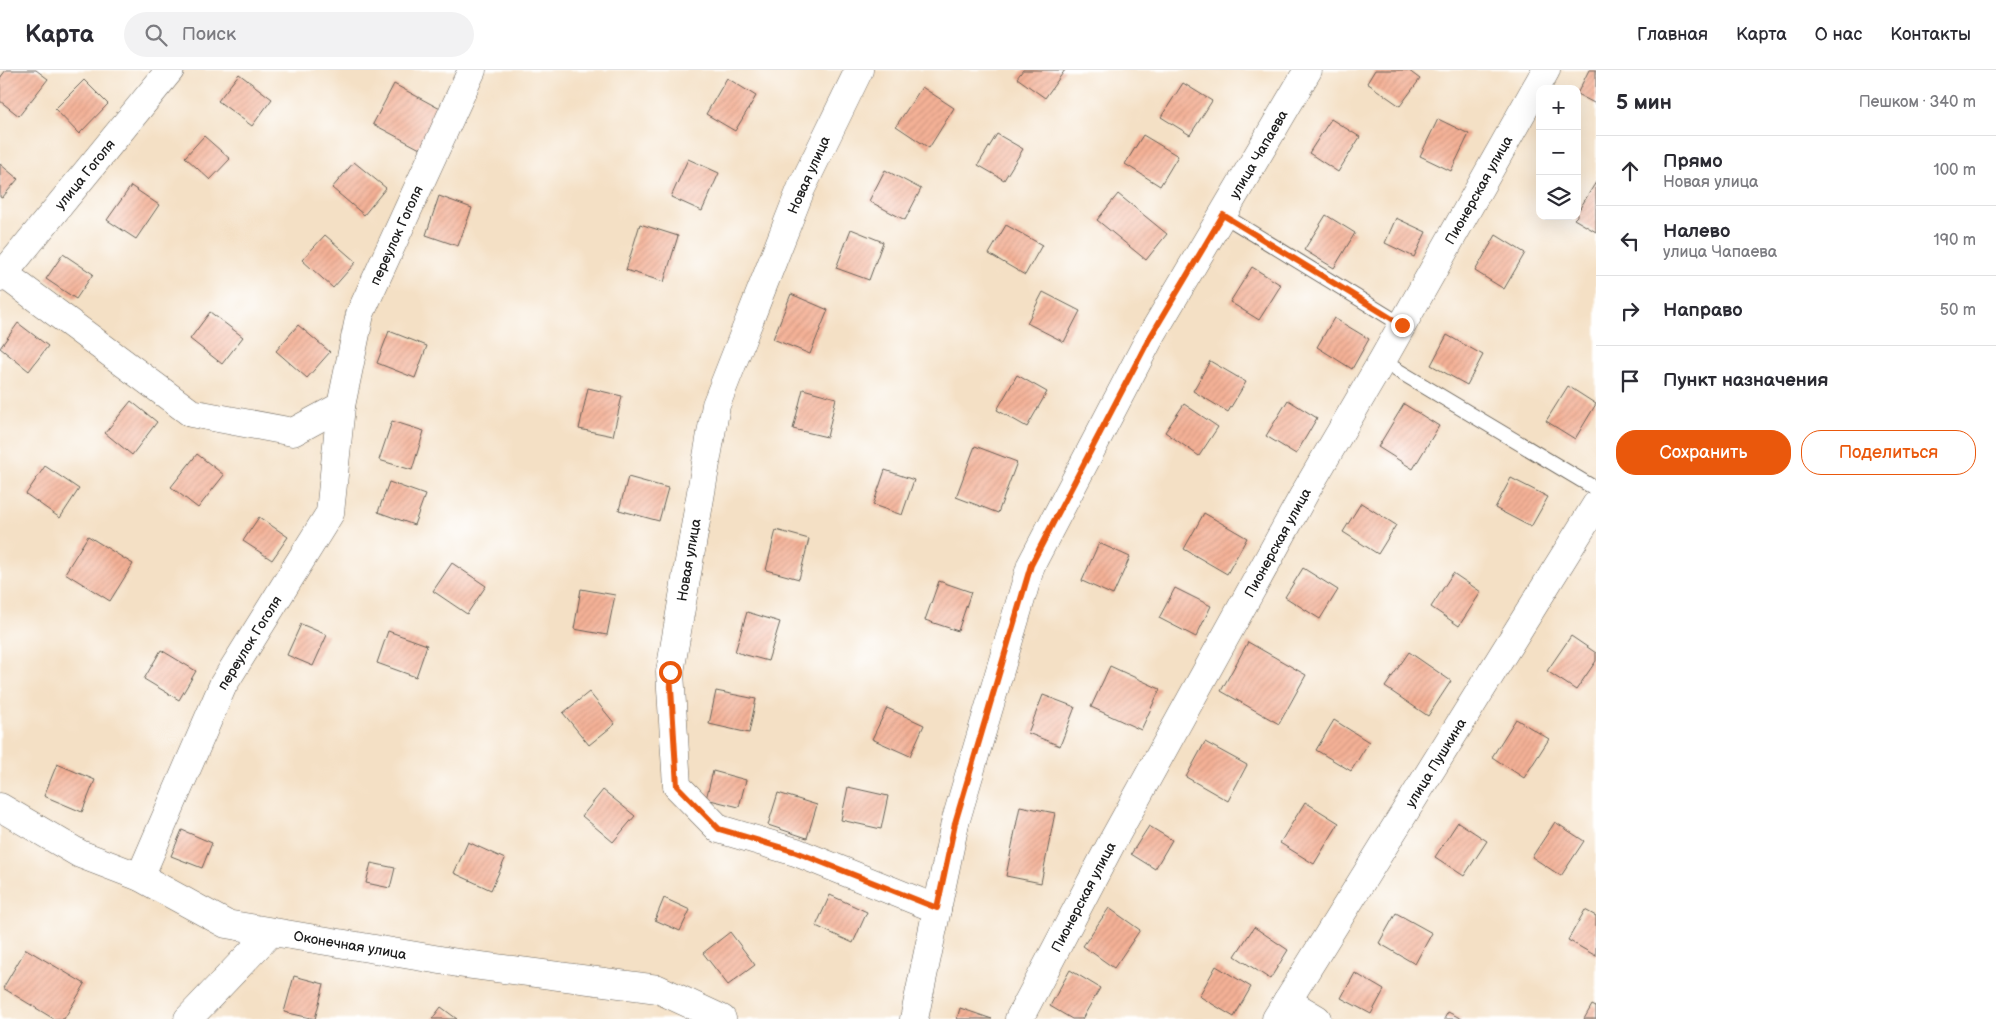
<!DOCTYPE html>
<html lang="ru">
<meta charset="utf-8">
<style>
:root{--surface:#fff;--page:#f2f2f3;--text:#2b2b33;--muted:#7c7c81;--line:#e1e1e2;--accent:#ea580c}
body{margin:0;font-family:"Balsamiq Sans",sans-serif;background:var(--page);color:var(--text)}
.controls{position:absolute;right:15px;top:15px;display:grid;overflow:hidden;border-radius:10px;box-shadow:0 5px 20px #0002}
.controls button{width:45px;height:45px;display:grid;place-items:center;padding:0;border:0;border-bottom:1px solid var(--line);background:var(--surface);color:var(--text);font:25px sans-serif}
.stop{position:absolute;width:15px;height:15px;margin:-11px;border:4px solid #ea580c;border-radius:50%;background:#fff}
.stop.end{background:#ea580c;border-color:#fff;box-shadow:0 1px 5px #0008}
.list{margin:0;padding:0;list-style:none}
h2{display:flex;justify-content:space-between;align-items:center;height:65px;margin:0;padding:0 20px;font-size:21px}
h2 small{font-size:16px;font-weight:400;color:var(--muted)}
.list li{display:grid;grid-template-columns:32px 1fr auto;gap:15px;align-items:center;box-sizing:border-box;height:70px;padding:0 20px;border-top:1px solid var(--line)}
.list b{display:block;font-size:19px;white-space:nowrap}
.list p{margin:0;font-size:16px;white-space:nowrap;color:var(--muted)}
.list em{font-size:16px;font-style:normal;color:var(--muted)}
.actions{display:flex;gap:10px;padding:15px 20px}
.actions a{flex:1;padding:11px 0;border:1px solid var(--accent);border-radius:20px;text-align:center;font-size:18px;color:var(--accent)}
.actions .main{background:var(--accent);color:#fff}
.icon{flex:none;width:28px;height:28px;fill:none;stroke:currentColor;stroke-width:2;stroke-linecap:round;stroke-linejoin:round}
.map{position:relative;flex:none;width:1596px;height:949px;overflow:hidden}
header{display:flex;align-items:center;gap:30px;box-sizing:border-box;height:70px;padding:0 25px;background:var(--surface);border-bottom:1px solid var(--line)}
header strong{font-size:24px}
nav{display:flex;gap:28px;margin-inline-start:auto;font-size:18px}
.search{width:350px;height:45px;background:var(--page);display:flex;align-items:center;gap:12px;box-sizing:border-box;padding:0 18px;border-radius:28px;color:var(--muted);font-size:19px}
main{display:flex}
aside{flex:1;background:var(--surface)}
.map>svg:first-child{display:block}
.building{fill:url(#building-hatch)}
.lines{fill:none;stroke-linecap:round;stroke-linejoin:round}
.service-casing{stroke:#686157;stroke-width:16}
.minor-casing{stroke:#686157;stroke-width:29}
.service{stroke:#fff;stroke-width:14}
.minor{stroke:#fff;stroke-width:28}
.route{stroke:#ea580c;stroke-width:6}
.labels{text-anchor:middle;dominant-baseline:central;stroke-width:4;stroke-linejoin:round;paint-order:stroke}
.street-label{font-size:14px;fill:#1c1c1c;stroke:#fff}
</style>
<header>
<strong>Карта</strong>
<div class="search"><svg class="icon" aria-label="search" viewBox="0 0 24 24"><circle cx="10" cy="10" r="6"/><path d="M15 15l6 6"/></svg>Поиск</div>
<nav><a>Главная</a><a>Карта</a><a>О нас</a><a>Контакты</a></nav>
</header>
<main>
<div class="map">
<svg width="1596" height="949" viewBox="0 0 1596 949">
<defs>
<pattern id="building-hatch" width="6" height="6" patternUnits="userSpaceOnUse" patternTransform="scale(1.25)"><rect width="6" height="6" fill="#f4b196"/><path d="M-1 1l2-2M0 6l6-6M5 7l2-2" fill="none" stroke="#d19881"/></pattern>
</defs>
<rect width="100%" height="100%" fill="#fff"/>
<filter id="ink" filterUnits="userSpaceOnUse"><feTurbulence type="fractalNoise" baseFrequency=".02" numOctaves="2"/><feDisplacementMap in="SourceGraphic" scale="10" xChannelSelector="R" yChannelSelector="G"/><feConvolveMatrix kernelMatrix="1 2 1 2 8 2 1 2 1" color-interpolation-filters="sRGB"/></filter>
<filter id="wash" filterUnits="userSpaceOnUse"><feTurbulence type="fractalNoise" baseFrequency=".0096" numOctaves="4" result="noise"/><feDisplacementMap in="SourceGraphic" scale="20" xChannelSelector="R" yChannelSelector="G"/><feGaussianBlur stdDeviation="1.12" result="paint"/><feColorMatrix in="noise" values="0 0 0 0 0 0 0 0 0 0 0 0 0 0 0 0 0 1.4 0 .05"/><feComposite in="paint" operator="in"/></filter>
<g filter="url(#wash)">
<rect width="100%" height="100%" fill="#f4e0c5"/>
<g id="blocks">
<g class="building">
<path d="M6 0H36L48 9 19 46 0 31V8Z"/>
<path d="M1023 0H1065L1045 28 1017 8Z"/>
<path d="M1375 0H1408L1420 9 1400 36 1367 13Z"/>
<path d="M1589 0H1596V34L1577 24Z"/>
<path d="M239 4 272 29 252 56 218 31Z"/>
<path d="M727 8 756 26 735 61 706 44Z"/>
<path d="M84 10 108 34 79 64 55 39Z"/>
<path d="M1183 13 1212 31 1190 65 1161 47Z"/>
<path d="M394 14 442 40 420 79 373 54Z"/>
<path d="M922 17 954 38 929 78 896 56Z"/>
<path d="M1331 49 1360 67 1338 102 1309 83Z"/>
<path d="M1438 49 1469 64 1451 101 1420 86Z"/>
<path d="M997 64 1023 79 1004 110 978 95Z"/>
<path d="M1143 65 1178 86 1160 116 1125 94Z"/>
<path d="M204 66 230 89 210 110 185 87Z"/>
<path d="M688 89 719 103 702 141 671 127Z"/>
<path d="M354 92 386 118 364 145 332 118Z"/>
<path d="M0 94 18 109 2 128 0 127Z"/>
<path d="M885 100 921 119 905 150 869 131Z"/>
<path d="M1596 112V162L1574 149 1577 146V143Z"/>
<path d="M131 116 159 135 136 169 107 150Z"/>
<path d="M1118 124 1167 164 1146 190 1097 150Z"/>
<path d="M439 126 472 138 458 176 426 165Z"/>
<path d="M1326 145 1355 163 1334 198 1304 180Z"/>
<path d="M1396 148 1426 162 1414 187 1385 173Z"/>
<path d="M640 154 678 166 664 212 626 200Z"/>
<path d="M1006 155 1042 175 1025 205 989 184Z"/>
<path d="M851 159 883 172 869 210 836 198Z"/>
<path d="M325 165 356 192 333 218 302 190Z"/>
<path d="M1496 165 1525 183 1504 219 1475 201Z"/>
<path d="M63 184 93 204 76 229 46 209Z"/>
<path d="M1252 197 1281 215 1259 250 1230 232Z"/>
<path d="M1043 222 1080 241 1064 272 1027 253Z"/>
<path d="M791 224 828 240 810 284 773 269Z"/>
<path d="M210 242 243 267 222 294 190 269Z"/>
<path d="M1334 248 1369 269 1352 299 1317 277Z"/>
<path d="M18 253 48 276 29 301 0 278Z"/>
<path d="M298 255 330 282 307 308 276 281Z"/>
<path d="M389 261 427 276 415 308 377 293Z"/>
<path d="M1447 265 1483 285 1467 315 1431 295Z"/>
<path d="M1210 291 1246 312 1228 342 1193 321Z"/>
<path d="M1017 305 1047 322 1027 357 997 340Z"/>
<path d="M1568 316 1596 334 1575 369 1546 351Z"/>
<path d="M588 318 622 326 613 366 579 359Z"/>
<path d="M803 319 836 328 827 367 793 359Z"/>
<path d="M1288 330 1317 348 1296 384 1266 366Z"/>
<path d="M131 331 157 352 132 385 105 363Z"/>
<path d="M1184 334 1218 357 1199 386 1165 362Z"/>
<path d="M1404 334 1439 356 1413 399 1378 377Z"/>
<path d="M392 351 424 361 412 400 379 390Z"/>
<path d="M975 376 1017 392 998 443 956 427Z"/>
<path d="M197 384 224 405 198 438 171 417Z"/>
<path d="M45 396 79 419 60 448 26 424Z"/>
<path d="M885 400 914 410 902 445 873 435Z"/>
<path d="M628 407 668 418 659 451 619 440Z"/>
<path d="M1511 408 1548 427 1531 457 1495 438Z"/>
<path d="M389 412 425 425 414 455 378 442Z"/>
<path d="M1361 433 1396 455 1378 484 1343 462Z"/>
<path d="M1204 443 1247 468 1227 504 1184 479Z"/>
<path d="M259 447 288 467 272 490 243 471Z"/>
<path d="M776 460 809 469 799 509 766 500Z"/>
<path d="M88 466 133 494 110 531 65 503Z"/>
<path d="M1099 473 1130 487 1113 525 1082 511Z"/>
<path d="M452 493 486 516 467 544 433 521Z"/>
<path d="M1303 498 1338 520 1320 549 1285 527Z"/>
<path d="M1453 503 1481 522 1459 556 1431 537Z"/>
<path d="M939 511 971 522 958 561 925 550Z"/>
<path d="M1175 518 1211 536 1196 567 1159 548Z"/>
<path d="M581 519 615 525 607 565 574 559Z"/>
<path d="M747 542 780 552 768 591 735 582Z"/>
<path d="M301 554 327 565 313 596 287 585Z"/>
<path d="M388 561 427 575 416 607 377 593Z"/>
<path d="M1571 566 1596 583V591L1576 620 1547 601Z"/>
<path d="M1248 572 1306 605 1279 654 1221 621Z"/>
<path d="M161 580 196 601 179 630 144 609Z"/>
<path d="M1409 582 1451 611 1428 646 1385 617Z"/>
<path d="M1110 596 1160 619 1141 660 1091 637Z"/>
<path d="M716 621 756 629 749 663 709 654Z"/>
<path d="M589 622 615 654 589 675 563 643Z"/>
<path d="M1043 625 1075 637 1060 676 1028 663Z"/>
<path d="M887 638 924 655 910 686 872 669Z"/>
<path d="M1516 649 1549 669 1524 708 1492 687Z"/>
<path d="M1334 650 1369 672 1351 701 1316 680Z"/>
<path d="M1205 672 1247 695 1228 731 1186 707Z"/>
<path d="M57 694 95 710 82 742 44 726Z"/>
<path d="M713 701 746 710 739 737 706 729Z"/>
<path d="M848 717 888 726 881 759 841 750Z"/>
<path d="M603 720 635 746 613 772 582 746Z"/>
<path d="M778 723 817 735 807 768 768 755Z"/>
<path d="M1305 732 1339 753 1314 794 1280 773Z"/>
<path d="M1020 736 1055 743 1041 813 1006 806Z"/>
<path d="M1458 752 1487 771 1464 806 1435 787Z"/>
<path d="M1555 752 1584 771 1561 806 1532 787Z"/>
<path d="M1149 756 1172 770 1155 799 1131 784Z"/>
<path d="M182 760 212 773 202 798 171 786Z"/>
<path d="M468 772 505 789 491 820 454 803Z"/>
<path d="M371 793 395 798 390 818 366 813Z"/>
<path d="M830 825 867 842 853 873 816 856Z"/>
<path d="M664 828 690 840 680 861 655 850Z"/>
<path d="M1109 838 1140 860 1114 898 1083 876Z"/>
<path d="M1585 840 1596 846V886L1568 870Z"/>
<path d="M1396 843 1432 863 1415 894 1379 873Z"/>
<path d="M1254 857 1288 880 1270 909 1235 886Z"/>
<path d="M730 862 755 895 728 915 703 883Z"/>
<path d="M26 879 85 914 64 949H54L3 918Z"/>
<path d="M1216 896 1251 917 1234 947 1199 926Z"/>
<path d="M1070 900 1100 918 1082 949H1072L1050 936Z"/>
<path d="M1355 903 1384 920 1371 944 1341 928Z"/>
<path d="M294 906 324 914 315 949 284 942Z"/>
<path d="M1592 935 1596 937V949H1584Z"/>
<path d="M441 937 457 949H432Z"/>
<path d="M960 938 992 949H957Z"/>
<path d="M1448 942 1462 949H1444Z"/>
</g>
</g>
</g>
<g filter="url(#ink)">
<use href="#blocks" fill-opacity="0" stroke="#686157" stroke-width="1"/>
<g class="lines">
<g class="service-casing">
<g id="service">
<path d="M1223 145 1402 255"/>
<path d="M1382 291 1596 419"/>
</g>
</g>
<g class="minor-casing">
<g id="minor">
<path d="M859 0 801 119 716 335 670 602 677 716 719 759 796 782 937 839"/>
<path id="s1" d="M4 204 191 343 293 362 341 336 360 244 472 0"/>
<path id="s2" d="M0 208 170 0"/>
<path id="s3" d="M0 737 80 784 140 807 226 854 458 893 658 919 722 949"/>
<path id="s4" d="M140 807 223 615 330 443 341 336"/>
<path d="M1287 931 1317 949"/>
<path d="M188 949 271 862"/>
<path id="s5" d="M914 949 955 753 1031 495 1148 271 1308 0"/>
<path id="s6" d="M1019 949 1111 774 1307 419 1382 291 1546 0"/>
<path id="s7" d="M1276 949 1596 435"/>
</g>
</g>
<use href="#service" class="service"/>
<use href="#minor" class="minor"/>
</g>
</g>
<g class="lines" filter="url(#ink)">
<path class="route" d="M670 602 677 716 719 759 796 782 937 838 955 753 1031 495 1148 271 1223 145 1402 255"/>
</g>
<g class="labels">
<g class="street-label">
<text stroke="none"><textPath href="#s5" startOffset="939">улица Чапаева</textPath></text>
<text stroke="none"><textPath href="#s2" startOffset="134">улица Гоголя</textPath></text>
<text transform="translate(809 105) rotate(-66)">Новая улица</text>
<text stroke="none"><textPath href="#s6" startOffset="948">Пионерская улица</textPath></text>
<text stroke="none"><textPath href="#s1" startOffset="572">переулок Гоголя</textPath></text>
<text stroke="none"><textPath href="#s6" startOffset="542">Пионерская улица</textPath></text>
<text transform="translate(689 490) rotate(-80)">Новая улица</text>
<text stroke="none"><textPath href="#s4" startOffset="259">переулок Гоголя</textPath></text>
<text stroke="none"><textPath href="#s7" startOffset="302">улица Пушкина</textPath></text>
<text stroke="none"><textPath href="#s6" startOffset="138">Пионерская улица</textPath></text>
<text stroke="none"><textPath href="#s3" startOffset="381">Оконечная улица</textPath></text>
</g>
</g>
</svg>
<div class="controls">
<button>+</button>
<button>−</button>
<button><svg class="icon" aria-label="layers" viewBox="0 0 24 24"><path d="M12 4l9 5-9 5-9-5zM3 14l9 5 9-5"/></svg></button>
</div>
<div class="stop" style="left:670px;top:602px"></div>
<div class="stop end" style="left:1402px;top:255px"></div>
</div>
<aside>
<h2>5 мин<small>Пешком · 340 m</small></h2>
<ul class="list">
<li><svg class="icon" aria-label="ahead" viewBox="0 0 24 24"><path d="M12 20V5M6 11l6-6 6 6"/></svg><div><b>Прямо</b><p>Новая улица</p></div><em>100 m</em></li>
<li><svg class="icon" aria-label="left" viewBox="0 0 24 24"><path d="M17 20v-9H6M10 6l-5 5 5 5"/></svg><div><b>Налево</b><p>улица Чапаева</p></div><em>190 m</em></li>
<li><svg class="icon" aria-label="right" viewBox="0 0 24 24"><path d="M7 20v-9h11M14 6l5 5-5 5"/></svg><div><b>Направо</b></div><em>50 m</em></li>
<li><svg class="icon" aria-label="arrive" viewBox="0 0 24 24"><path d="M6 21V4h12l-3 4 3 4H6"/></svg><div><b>Пункт назначения</b></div></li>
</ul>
<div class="actions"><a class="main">Сохранить</a><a>Поделиться</a></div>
</aside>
</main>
